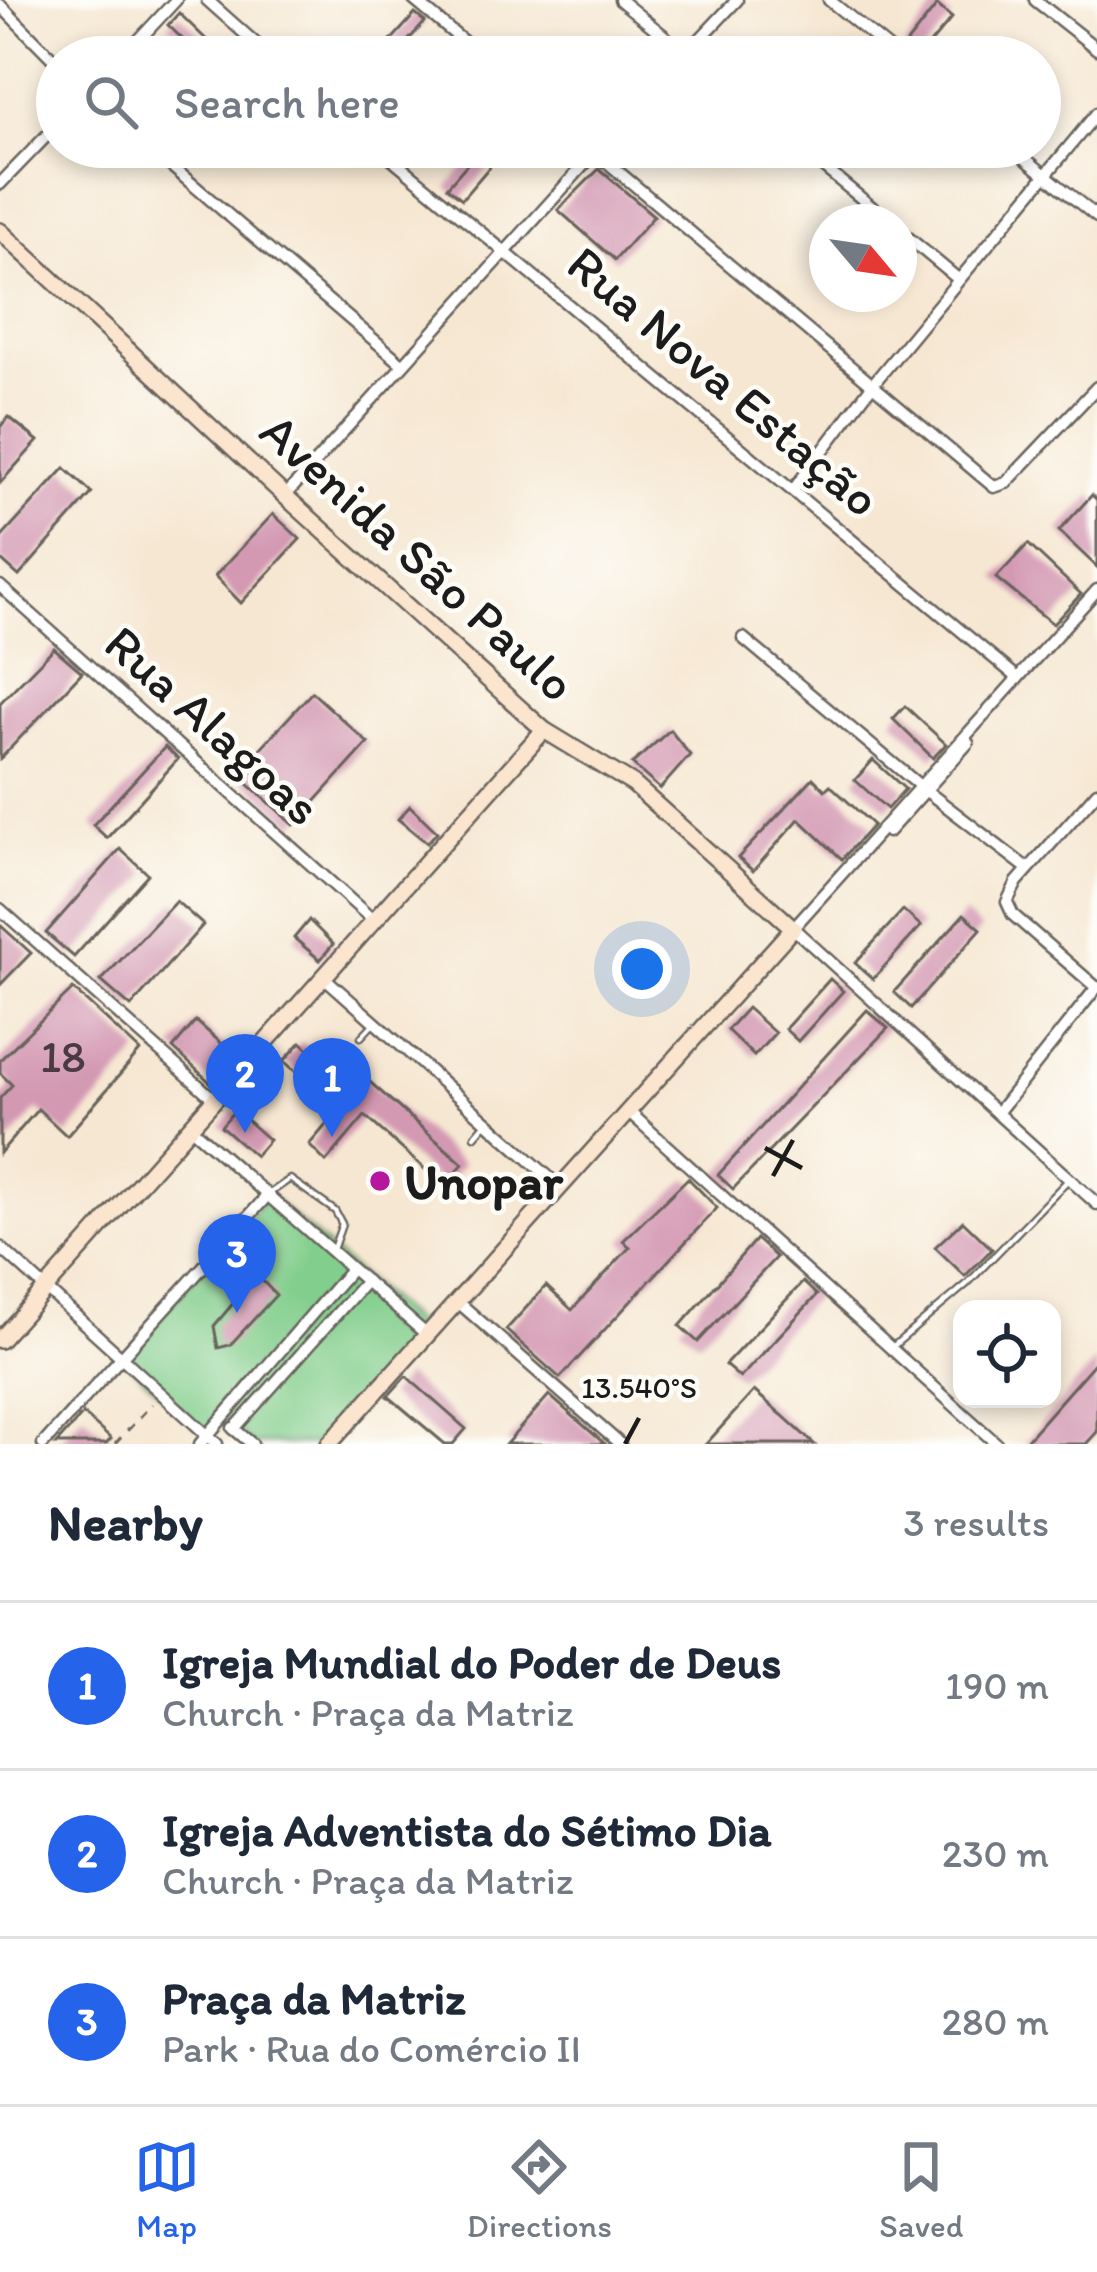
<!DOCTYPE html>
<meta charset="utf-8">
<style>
:root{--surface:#fff;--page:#f6f6f7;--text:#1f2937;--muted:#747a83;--line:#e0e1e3;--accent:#2563eb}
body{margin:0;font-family:Itim,sans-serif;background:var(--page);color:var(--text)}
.controls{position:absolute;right:36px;bottom:36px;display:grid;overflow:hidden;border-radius:24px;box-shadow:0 6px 18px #0003}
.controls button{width:108px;height:108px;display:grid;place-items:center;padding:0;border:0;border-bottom:3px solid var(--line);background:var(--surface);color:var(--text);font:60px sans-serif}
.compass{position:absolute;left:809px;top:204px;width:108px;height:108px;border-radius:50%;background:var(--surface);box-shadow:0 6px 18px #0003;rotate:119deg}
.you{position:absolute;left:642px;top:969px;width:42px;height:42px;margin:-30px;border:9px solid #fff;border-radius:50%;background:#1a73e8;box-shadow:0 0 0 18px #1a73e833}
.badge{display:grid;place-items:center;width:78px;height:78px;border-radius:50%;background:var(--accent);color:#fff;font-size:39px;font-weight:700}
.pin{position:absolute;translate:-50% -99px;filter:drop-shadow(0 3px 6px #0008)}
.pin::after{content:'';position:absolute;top:63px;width:42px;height:36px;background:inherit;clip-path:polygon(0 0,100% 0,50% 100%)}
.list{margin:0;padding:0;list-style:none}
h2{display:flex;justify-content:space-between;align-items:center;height:156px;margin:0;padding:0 48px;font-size:51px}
h2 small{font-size:39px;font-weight:400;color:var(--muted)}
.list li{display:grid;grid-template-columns:78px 1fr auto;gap:36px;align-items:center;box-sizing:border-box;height:168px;padding:0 48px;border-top:3px solid var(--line)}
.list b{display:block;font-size:45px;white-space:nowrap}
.list p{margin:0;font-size:39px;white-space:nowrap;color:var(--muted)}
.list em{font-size:39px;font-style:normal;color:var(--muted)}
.icon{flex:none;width:66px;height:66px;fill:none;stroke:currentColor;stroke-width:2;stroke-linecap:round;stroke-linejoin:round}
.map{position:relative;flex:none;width:1097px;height:1444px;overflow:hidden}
.search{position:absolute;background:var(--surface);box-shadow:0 6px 18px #0003;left:36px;right:36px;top:36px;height:132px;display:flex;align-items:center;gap:30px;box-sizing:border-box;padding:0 42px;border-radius:66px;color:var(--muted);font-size:45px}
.sheet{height:660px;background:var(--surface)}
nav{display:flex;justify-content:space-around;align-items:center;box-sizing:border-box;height:168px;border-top:3px solid var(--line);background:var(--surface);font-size:33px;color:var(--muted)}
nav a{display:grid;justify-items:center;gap:6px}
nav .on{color:var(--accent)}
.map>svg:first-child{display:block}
.green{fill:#82ce8c;stroke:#4f7554;stroke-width:3}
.building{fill:#d398b2}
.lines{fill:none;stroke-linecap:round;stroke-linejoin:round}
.service-casing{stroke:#68635c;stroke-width:9}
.minor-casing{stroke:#68635c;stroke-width:15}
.secondary-casing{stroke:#68635c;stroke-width:20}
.path{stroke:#68635c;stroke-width:3;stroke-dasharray:9 9;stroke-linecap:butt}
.service{stroke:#fff;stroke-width:4.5}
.minor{stroke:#fff;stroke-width:10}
.secondary{stroke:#fbe5cf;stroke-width:15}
.ticks{fill:none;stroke:#1c1c1c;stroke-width:4.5}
.poi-dot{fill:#b5179e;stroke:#fdfcf7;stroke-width:4.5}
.labels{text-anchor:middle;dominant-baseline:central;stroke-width:9;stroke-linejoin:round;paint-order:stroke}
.number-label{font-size:45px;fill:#4a3b42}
.street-label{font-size:51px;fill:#1c1c1c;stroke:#fdfcf7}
.poi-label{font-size:51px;font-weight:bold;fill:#1c1c1c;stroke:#fdfcf7;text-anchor:start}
.ticks-label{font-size:30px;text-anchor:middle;fill:#1c1c1c;stroke:#fdfcf7;stroke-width:9;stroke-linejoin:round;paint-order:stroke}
</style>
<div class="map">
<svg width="1097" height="1444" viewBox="0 0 1097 1444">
<rect width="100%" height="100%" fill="#fdfcf7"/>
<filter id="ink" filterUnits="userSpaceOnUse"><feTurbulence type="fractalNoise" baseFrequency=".00833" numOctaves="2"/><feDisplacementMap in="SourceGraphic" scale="24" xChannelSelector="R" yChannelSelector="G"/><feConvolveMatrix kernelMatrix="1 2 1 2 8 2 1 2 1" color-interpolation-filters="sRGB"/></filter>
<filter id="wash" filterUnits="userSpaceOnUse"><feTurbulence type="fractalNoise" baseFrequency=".004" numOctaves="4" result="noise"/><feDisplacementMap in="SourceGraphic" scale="48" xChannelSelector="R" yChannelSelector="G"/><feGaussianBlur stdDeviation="2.7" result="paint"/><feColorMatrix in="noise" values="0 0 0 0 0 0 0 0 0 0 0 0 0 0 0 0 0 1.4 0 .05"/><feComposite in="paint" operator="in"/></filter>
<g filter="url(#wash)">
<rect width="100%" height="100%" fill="#f6e7d2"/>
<path class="green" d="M268 1195 427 1334 328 1444H252L222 1418 207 1435 122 1358Z"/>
<g id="blocks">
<g class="building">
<path d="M937 5 952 18 919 57H909L903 48Z"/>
<path d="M179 13 218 51 212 57H201L168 25Z"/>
<path d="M415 14 425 22 393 57H376Z"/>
<path d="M482 147 497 158 462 199 447 187Z"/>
<path d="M599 169 654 216 615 260 558 210Z"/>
<path d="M9 417 38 441 0 483V427Z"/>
<path d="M65 468 92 493 19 576 0 559V539Z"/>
<path d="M1092 495 1097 500V567L1059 531Z"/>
<path d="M273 514 300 539 241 603 215 576Z"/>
<path d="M1028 544 1081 594 1053 624 996 578Z"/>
<path d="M54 648 82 672 0 759V703Z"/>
<path d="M312 692 368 743 294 825 237 774Z"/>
<path d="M905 706 946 744 933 758 893 719Z"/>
<path d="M670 730 690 755 660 789 632 764Z"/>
<path d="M165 747 178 759 107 838 93 825Z"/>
<path d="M873 760 905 789 887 809 855 780Z"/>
<path d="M813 778 825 790 830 785 873 825 842 859 799 819 753 871 738 858Z"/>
<path d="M410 806 437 832 427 843 398 819Z"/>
<path d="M120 849 148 874 74 957 46 933Z"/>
<path d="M176 901 203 925 131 1007 101 981Z"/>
<path d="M903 910 921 926 873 979 855 963Z"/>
<path d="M964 914 981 929 911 1008 894 992Z"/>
<path d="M309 920 333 944 320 960 294 938Z"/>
<path d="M0 925 31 953 0 985Z"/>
<path d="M830 979 843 991 798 1041 785 1029Z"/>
<path d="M73 989 140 1051 67 1136 38 1109 0 1153V1098L12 1085 0 1073V1060Z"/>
<path d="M747 1008 775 1033 754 1056 727 1030Z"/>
<path d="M867 1010 888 1028 733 1189 718 1175Z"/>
<path d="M196 1021 237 1057 212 1084 173 1048Z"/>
<path d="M301 1042 344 1082 355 1069 463 1164 444 1186 365 1116 326 1162 309 1145 338 1111 284 1061Z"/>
<path d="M235 1110 269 1140 255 1156 221 1126Z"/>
<path d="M688 1178 717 1208 560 1378 506 1330 546 1286 572 1310 630 1247 623 1241Z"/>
<path d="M963 1221 992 1249 965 1276 935 1247Z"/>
<path d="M756 1239 776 1257 698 1342 680 1326Z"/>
<path d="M257 1275 276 1295 230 1345 218 1348 214 1326Z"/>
<path d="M803 1282 817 1295 740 1378 725 1365Z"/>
<path d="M1097 1360V1432L1086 1444H1023Z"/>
<path d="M406 1376 466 1429 453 1444H445L388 1396Z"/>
<path d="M754 1391 782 1415 814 1444H706Z"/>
<path d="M549 1395 605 1444H506Z"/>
<path d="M83 1414 111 1439 106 1444H56Z"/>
</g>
</g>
</g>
<g filter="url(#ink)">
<use href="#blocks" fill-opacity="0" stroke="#68635c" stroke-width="3"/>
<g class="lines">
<g class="service-casing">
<g id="service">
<path d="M361 1037 375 1022"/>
<path d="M475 1136 487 1122"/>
<path d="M270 1193 290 1179 335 1211 342 1224 332 1252"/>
<path d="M891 1348 967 1284 1069 1179"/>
</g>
</g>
<g class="minor-casing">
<g id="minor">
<path d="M207 0 271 57"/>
<path d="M414 0 482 57"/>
<path d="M620 0 690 57"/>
<path d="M829 0 899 57"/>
<path d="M1035 0 1097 49"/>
<path d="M0 5 57 63"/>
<path d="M123 57 176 0"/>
<path d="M683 57 737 0"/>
<path d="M149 147 401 363"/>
<path d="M378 147 1018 678"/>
<path d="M589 147 994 487 1006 483 1097 387"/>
<path d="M799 147 890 222"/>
<path d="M1011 147 1097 217"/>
<path d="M0 184 57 125"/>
<path d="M899 230 958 279"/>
<path d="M794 489 873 384 1097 113"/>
<path d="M285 496 600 147"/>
<path d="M0 586 375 922"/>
<path d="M1097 590 793 928 1097 1204"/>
<path d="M743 638 920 786 1028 869"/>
<path d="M1097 792 1017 882 1007 902 1013 915 1097 988"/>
<path d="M888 832 968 743"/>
<path d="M0 909 215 1100"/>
<path d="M325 978 560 1187"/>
<path d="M628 1111 997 1444"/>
<path d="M997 1113 1097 987"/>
<path d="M190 1127 427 1335"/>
<path d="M0 1247 217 1444"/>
<path d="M457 1301 620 1444"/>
<path d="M233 1428 252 1444"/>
<path d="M234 1429 366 1281"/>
<path d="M43 1444 268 1195"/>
<path d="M200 1444 351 1269"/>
</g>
</g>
<g class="secondary-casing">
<g id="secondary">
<path d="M0 231 285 496 544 730 633 784 793 928 329 1444"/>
<path d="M0 1340 544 730"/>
</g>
</g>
<path class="path" d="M115 1444 152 1404"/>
<use href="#service" class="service"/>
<use href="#minor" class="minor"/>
<use href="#secondary" class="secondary"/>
</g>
</g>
<path class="ticks" d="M765 1148 802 1168M773 1176 793 1140M625 1444 639 1418"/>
<circle class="poi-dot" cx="380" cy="1181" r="12"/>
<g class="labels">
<g class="number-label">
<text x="63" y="1056">18</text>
</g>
<g class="street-label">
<text transform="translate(724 381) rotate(40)">Rua Nova Estação</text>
<text transform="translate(418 557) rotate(42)">Avenida São Paulo</text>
<text transform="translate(213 725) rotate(42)">Rua Alagoas</text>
</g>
<g class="poi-label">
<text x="404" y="1181">Unopar</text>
</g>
</g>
<g class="ticks-label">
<text x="639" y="1398">13.540°S</text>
</g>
</svg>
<div class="controls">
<button><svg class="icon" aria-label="locate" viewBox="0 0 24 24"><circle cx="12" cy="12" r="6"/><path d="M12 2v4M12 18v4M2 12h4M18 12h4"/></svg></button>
</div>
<svg class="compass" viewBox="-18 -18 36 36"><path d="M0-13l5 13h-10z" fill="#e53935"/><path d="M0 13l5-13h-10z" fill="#747a83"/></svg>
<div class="you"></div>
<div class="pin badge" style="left:332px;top:1137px">1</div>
<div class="pin badge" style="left:245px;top:1133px">2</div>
<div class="pin badge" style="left:237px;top:1313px">3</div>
<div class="search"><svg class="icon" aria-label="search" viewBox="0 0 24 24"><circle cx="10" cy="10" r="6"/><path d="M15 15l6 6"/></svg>Search here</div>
</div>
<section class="sheet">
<h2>Nearby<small>3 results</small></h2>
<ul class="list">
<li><span class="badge">1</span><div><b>Igreja Mundial do Poder de Deus</b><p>Church · Praça da Matriz</p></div><em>190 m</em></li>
<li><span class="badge">2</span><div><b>Igreja Adventista do Sétimo Dia</b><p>Church · Praça da Matriz</p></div><em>230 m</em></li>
<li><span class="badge">3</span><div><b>Praça da Matriz</b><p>Park · Rua do Comércio II</p></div><em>280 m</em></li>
</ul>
</section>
<nav>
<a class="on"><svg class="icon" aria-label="map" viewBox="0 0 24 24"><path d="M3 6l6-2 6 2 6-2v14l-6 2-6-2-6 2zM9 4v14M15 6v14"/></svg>Map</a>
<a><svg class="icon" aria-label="directions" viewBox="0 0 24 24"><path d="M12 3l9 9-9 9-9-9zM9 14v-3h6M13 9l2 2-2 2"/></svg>Directions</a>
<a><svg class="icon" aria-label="saved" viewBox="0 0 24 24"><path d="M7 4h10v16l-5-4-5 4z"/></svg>Saved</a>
</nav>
